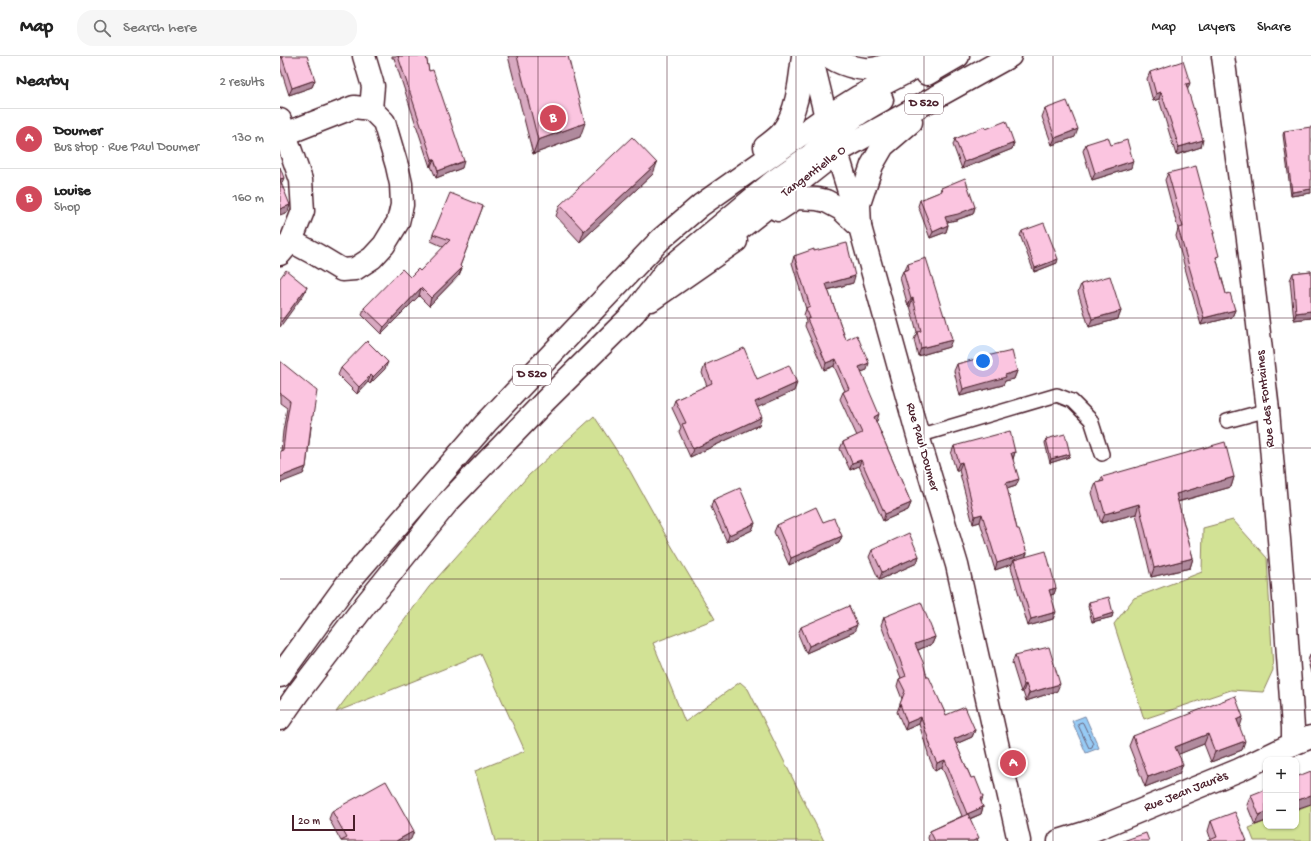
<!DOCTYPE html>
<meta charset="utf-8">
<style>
:root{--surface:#fff;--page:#f6f6f6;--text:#222;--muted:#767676;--line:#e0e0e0;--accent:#d1495b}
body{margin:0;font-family:"Gochi Hand",sans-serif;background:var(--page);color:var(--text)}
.controls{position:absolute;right:12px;bottom:12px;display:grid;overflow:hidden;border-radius:8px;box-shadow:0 1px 3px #0004}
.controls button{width:36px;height:36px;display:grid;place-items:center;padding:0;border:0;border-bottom:1px solid var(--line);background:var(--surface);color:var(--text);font:20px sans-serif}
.scale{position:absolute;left:12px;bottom:10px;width:63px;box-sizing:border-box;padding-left:4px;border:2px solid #4a1f2b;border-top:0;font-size:11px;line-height:14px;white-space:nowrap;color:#4a1f2b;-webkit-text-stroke:3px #fff;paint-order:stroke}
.you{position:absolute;left:703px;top:305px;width:14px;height:14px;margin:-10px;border:3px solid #fff;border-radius:50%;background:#1a73e8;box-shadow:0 0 0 6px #1a73e833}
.badge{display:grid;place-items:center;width:26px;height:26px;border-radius:50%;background:var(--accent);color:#fff;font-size:13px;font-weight:700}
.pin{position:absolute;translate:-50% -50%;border:2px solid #fff;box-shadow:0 1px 4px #0006}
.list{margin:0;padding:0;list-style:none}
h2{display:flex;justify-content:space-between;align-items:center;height:52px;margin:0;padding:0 16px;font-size:17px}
h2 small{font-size:13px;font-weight:400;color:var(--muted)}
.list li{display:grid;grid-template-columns:26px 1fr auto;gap:12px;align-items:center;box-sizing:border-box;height:60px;padding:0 16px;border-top:1px solid var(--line)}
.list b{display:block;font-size:15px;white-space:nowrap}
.list p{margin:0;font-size:13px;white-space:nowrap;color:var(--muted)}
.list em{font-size:13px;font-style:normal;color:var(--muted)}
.icon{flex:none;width:22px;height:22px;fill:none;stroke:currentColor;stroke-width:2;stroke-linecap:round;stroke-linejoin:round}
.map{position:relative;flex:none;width:1031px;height:785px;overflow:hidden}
header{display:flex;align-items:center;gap:24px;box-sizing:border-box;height:56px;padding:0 20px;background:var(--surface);border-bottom:1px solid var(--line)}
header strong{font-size:19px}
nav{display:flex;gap:22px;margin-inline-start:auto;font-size:14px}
.search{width:280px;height:36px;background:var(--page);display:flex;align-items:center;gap:10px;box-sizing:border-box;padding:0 14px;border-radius:16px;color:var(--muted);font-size:15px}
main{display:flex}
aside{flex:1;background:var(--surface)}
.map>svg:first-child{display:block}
.green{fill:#d2e295;stroke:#8e8060}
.water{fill:#97cbf5;stroke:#7886a4}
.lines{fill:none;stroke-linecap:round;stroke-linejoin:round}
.shore{stroke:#69647c;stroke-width:1}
.lane-casing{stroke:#4a1f2b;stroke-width:16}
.street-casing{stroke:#4a1f2b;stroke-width:25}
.primary-casing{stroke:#4a1f2b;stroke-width:25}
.lane{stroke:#fff;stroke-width:13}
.street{stroke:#fff;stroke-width:22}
.primary{stroke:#fff;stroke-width:22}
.wall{fill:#d8a9c1;stroke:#4a1f2b}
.shaded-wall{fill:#b08a9d;stroke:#4a1f2b}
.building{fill:#fbc5e0;stroke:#4a1f2b}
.grid{fill:none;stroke:#4a1f2b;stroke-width:1;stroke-opacity:0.55}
.labels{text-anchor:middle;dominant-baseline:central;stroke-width:3.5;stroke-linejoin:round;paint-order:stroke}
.shield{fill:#fff;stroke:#80626b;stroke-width:1}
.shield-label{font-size:12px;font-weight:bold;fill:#4a1f2b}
.street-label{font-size:13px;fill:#4a1f2b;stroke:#fff}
</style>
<header>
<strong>Map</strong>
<div class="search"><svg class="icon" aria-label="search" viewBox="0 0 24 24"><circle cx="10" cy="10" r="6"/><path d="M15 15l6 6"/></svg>Search here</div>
<nav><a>Map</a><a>Layers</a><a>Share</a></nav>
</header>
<main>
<aside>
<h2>Nearby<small>2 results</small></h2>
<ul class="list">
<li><span class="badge">A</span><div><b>Doumer</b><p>Bus stop · Rue Paul Doumer</p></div><em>130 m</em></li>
<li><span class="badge">B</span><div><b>Louise</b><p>Shop</p></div><em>160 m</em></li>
</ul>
</aside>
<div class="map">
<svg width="1031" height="785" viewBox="0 0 1031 785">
<rect width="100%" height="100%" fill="#fff"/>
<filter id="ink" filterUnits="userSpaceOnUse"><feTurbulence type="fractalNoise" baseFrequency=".025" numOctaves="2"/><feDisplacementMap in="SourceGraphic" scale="8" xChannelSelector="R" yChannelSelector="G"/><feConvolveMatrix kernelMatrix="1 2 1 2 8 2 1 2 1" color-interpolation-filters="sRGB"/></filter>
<g filter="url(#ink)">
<g class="green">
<path d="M314 360 350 415 391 489 435 563 373 587 405 666 460 626 468 633 544 785H215L195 715 245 695 201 598 56 656 149 531 249 419Z"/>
<path d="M953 464 987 502 993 614 983 636 951 634 864 663 834 568 854 542 922 516 923 472Z"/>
<path d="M1031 748V785H974L969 772 986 765V770H1016V754Z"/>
</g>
<path class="water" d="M805 660 819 692 806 697 792 665Z"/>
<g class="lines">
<path class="shore" d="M799 667 802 666 803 667 813 688 812 691 809 692 808 690 798 669Z"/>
<g class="lane-casing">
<g id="lane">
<path d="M947 365 988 354"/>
<path d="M638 380 777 339 792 345 811 364 822 398"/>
</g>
</g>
<g class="street-casing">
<g id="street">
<path d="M531 0 546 61 580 171 638 380 677 509 739 785"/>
<path d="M943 0 968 183 988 354 1004 542 1013 672V688"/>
<path d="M0 64 21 124 23 155 11 185 0 198"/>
<path d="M5 78 74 51 91 53"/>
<path d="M11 185 37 199 62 214 75 213 92 202 104 189 118 166 122 149 121 128 117 110 104 66 91 53 93 30 84 0"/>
<path d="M779 785 811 775 959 714 1013 688 1031 681"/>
</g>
</g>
<g class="primary-casing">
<g id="primary">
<path d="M549 0C558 8 580 14 591 13 603 12 618 4 628 0"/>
<path d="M647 18 678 0"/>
<path d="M485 91C491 86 499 81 503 75 518 54 520 24 523 0"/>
<path d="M557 96C558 90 558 83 560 77 565 64 589 51 602 44"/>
<path d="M498 154 516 142 537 143 546 145 561 153 580 171"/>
<path d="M580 171 579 148 592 109 603 90 631 66"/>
<path d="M439 189 557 96 730 0"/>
<path d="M371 244 456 185"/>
<path d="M0 620 66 529 206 367 380 184 421 149 546 61 578 41 658 0"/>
<path d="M0 663 18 637 86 548 167 447 266 344 354 257 386 215 494 125 531 99 540 90 545 78 546 61"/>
</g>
</g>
<use href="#lane" class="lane"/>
<use href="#street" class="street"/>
<use href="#primary" class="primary"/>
</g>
<g class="wall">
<path d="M0 0 35 24 32 31 9 39 0 11Z"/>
<path d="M112 0H146L149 15 182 112 156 122 151 110 150 111 114 2H112Z"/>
<path d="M228 0H288L300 81 253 98Z"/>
<path d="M870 16 921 91 896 99 879 43 873 45 867 23Z"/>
<path d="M765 53 795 81 772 89 762 61Z"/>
<path d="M706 73 734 87 732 93 682 113 673 89 675 83Z"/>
<path d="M1004 75 1031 137 1011 140 1003 79Z"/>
<path d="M806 88 831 89 851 112 812 124 803 95Z"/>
<path d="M888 117 934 177 933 180 937 205 946 238 955 254 952 261 921 269 896 180 898 173 885 124Z"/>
<path d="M373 118 300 186 276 160 280 149Z"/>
<path d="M661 132 695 151 693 158 676 164 667 166 668 169 666 176 650 182 638 150 640 144 660 136Z"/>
<path d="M203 150 180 210 182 212 179 219 149 250 139 240 101 278 82 259 84 252 140 215 164 191 151 185 153 178Z"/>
<path d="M742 175 777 207 754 216 740 179Z"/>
<path d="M534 195 573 227 548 234 566 284 587 314 581 316 597 365 596 366 631 447 628 454 603 465 579 410 570 414 560 393 563 386 577 380 560 343 563 336 565 335 554 310 544 314 525 270 526 266 524 259 526 253 512 207 514 200Z"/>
<path d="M628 208 669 291 638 300 634 284 637 276 630 250H628L620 222 623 215 625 214Z"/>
<path d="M1031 215V262L1014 264 1010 224 1013 217Z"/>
<path d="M801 228 841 255 838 263 809 271 798 236Z"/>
<path d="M719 298 737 315 734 323 725 325 723 329 680 340 674 315 677 308Z"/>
<path d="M0 305 32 364 26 411 23 418 1 395 3 375 7 352 0 347Z"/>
<path d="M425 309 477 323 514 335 477 351 479 369 410 401 399 376 401 371 392 352 395 344 427 330 422 317Z"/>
<path d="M61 312 105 313 90 328 88 326 77 338 58 319Z"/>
<path d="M766 383 790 398 789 401 770 407 765 387Z"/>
<path d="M674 390 735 396 733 403 736 430 727 433 737 473 747 497 745 501 776 532 774 538 771 539 773 563 748 570 731 511 732 508 715 514 700 466 693 468 679 414H676L671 398Z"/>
<path d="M822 421H954L951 431 898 446 913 502 910 512 871 521 856 458 821 467 812 437 816 427 820 426Z"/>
<path d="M433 444 475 467 472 474 447 486 431 451Z"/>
<path d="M543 466 562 480 559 487 509 509 494 476 497 469Z"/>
<path d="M592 494 639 500 637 507 599 524 589 501Z"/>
<path d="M809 546 833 557 832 561 812 566 808 550Z"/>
<path d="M604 561 655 581 652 588 638 594 647 621 666 659 695 674 692 681 676 688 691 722 703 741 701 747 703 751 701 758 690 763 698 785H649L648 782 650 775 682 760 662 711 655 715 648 699V697L639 668 625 674 617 656 622 643 617 630 619 623 621 622 601 569Z"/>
<path d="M521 571 574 576 526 597 518 578Z"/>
<path d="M1030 598H1031V617L1028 605Z"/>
<path d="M735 599 777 635 746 645 743 636H741L732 607Z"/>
<path d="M959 671 962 694 931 706 924 688 898 698 899 718 865 731 849 690 853 680Z"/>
<path d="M971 739 986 765 975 769 967 749Z"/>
<path d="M52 755 131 783 61 785 49 763Z"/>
<path d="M931 765 967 785 931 784 928 775Z"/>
</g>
<g class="shaded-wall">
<path d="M35 24 32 31 9 39 12 32Z"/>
<path d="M910 27 907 35 906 28Z"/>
<path d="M881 36 879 43 873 45 876 38Z"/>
<path d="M305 67 300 81 253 98 258 84Z"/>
<path d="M798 73 795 81 772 89 775 82Z"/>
<path d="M923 84 921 91 896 99 899 91Z"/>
<path d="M734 87 732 93 682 113 684 106Z"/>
<path d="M152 103H154L151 110 150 111Z"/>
<path d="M184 105 182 112 156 122 158 115Z"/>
<path d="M853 105 851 112 812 124 815 117Z"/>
<path d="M377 107 373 118 300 186 304 175Z"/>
<path d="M4 122 1 129 0 123Z"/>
<path d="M1031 133V137L1011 140 1012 136Z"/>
<path d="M10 149 8 156 0 159V153Z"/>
<path d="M695 151 693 158 676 164 663 167 665 161Z"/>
<path d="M668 169 666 176 650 182 653 176Z"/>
<path d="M778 203 777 207 754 216 755 212Z"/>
<path d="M182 212 179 219 149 250 151 242Z"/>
<path d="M575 220 573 227 543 235 546 228Z"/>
<path d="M27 231 24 238 0 271V267Z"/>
<path d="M141 232 139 240 101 278 104 271Z"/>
<path d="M633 242 630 250H628L631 243Z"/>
<path d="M955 254 952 261 921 269 924 262Z"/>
<path d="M841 255 838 263 809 271 812 263Z"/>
<path d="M1031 255V262L1014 264 1016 257Z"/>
<path d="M672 284 669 291 638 300 641 292Z"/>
<path d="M556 303 554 310 544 314 546 307Z"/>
<path d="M108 306 105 313 90 328 93 321Z"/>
<path d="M589 307 587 314 576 318 579 311Z"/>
<path d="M737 315 734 323 725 325 723 329 680 340 683 333Z"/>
<path d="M91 319 88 326 77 338 79 331Z"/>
<path d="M517 327 514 335 472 354 475 346Z"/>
<path d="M599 358 597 365 591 368 594 361Z"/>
<path d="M482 361 479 369 410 401 413 393Z"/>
<path d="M735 396 733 403 731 397Z"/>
<path d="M790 398 789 401 770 407 771 403Z"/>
<path d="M581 404 579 410 570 414 572 407Z"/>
<path d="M682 406 679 414H676L679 407Z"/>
<path d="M26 411 23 418 0 427V421Z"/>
<path d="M954 421 951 431 893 447 896 438Z"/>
<path d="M739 423 736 430 723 434 726 427Z"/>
<path d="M631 447 628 454 603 465 605 458Z"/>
<path d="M859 448 856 458 821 467 825 458Z"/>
<path d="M702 458 700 466 693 468 695 460Z"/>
<path d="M475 467 472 474 447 486 449 479Z"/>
<path d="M562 480 559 487 509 509 511 502Z"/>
<path d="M747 497 744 504H734L732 508 715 514 717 507Z"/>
<path d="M639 500 637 507 599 524 602 516Z"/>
<path d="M913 502 910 512 871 521 874 512Z"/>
<path d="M776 532 774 538 767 540 769 534Z"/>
<path d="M776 556 773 563 748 570 751 563Z"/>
<path d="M833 557 832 561 812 566 814 563Z"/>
<path d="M577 569 574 576 526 597 529 590Z"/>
<path d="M655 581 652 588 633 596 635 588Z"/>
<path d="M746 628 743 636H741L744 629Z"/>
<path d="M780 628 777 635 746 645 749 637Z"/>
<path d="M641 661 639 668 625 674 627 667Z"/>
<path d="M963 661 960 671 953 674 957 664Z"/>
<path d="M695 674 692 681 671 690 674 683Z"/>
<path d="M928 678 924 688 892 701 895 691Z"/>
<path d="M965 685 962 694 931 706 935 696Z"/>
<path d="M665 704 662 711 655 715 657 707Z"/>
<path d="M903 708 899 718 865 731 868 721Z"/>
<path d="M1031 739V748L1016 753V745Z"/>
<path d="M703 751 701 758 684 765 687 758Z"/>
<path d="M986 756V765L975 769 979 759Z"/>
<path d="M134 775 131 783 128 785H116Z"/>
</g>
<g class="building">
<path d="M0 0H27L35 24 12 32 2 1 0 2Z"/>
<path d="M118 0H146L149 15 153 14 184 105 158 115 154 103H152Z"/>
<path d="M237 0H288L305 67 258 84Z"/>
<path d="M903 5 910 27 906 28 923 84 899 91 881 36 876 38 870 16Z"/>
<path d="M787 45 798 73 775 82 765 53Z"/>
<path d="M726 65 734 87 684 106 675 83 705 70 706 73Z"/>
<path d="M1031 71V133L1012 136 1004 75Z"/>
<path d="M352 81 377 107 304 175 280 149Z"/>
<path d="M828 81 831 89 847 84 853 105 815 117 806 88Z"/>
<path d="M916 110 934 177H933L939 200 936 201 946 238 950 237 955 254 924 262 898 172 903 171 888 117Z"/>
<path d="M0 111 4 122 0 123Z"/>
<path d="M685 122 695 151 678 158 665 161 668 169 653 176 640 144 662 135 661 132Z"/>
<path d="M0 124 10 149 0 153Z"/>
<path d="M170 137 203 150 180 210 182 212 151 242 141 232 104 271 84 252 122 213 130 221 138 213 140 215 170 184 153 178Z"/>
<path d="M764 167 778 203 755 212 742 175Z"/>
<path d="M567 187 575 220 546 228 566 284 577 279 589 307 579 311 599 358 594 361 631 447 605 458 581 404 572 407 563 386 582 377 563 336 569 333 556 303 546 307 527 263 530 262 526 252 530 250 514 200 534 193V195Z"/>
<path d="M646 202 664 260 665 259 672 284 641 292 637 276 641 275 633 242 631 243 623 215 629 213 628 208Z"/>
<path d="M6 214 27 231 0 267V222Z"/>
<path d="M1031 215V255L1016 257 1013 217Z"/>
<path d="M830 220 841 255 812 263 801 228Z"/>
<path d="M87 285 108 306 93 321 91 319 79 331 61 312Z"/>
<path d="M464 292 477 323 509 309 517 327 475 346 482 361 413 393 402 368 406 367 395 344 432 327 425 309Z"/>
<path d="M732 295 737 315 725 319 726 321 683 333 677 308 719 297V298Z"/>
<path d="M0 305 37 335 33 360H32L26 411 0 421V395L3 394 6 368 10 345 0 337Z"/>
<path d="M730 375 735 396 731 397 739 423 726 427 737 473H739L747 497 717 507 702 458 695 460 682 406 679 407 674 390Z"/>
<path d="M785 378 790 398 771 403 766 383Z"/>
<path d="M945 386 954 421 896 438 913 502 874 512 859 448 825 458 816 427 824 425 822 421Z"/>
<path d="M460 432 475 467 449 479 433 444Z"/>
<path d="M536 451 543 466 554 462 562 480 511 502 497 469Z"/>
<path d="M629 477 639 500 602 516 592 494Z"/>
<path d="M766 495 776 532 769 534 776 556 751 563 734 504Z"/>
<path d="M829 541 833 557 814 563 809 546Z"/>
<path d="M641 546 655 581 635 588 643 606 647 621H649L666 659 685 651 695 674 674 683 691 722 695 721 703 741 700 743 703 751 687 758 665 704 657 707 650 692 651 691 641 661 627 667 620 648 625 635 619 623 626 620 604 561Z"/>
<path d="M569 550 577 569 529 590 521 571Z"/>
<path d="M769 591 780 628 749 637 746 628 744 629 735 599Z"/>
<path d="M955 640 963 661 957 664 965 685 935 696 928 678 895 691 903 708 868 721 853 680Z"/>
<path d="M1031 715V739L1016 745V721Z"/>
<path d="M106 725 134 775 116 785H61L67 782 52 755Z"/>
<path d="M986 733V756L979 759 971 739Z"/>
<path d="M955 756 967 785H927L937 781 931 765Z"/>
<path d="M688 758 699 782 693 785H655L650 775Z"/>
<path d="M866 777 869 785H843Z"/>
</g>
</g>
<path class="grid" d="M129 0V785M258 0V785M387 0V785M516 0V785M644 0V785M773 0V785M902 0V785M0 131H1031M0 262H1031M0 392H1031M0 523H1031M0 654H1031"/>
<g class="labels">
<g class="shield">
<rect x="625" y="38" width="38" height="20" rx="3"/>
<rect x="233" y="309" width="38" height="20" rx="3"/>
</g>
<g class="shield-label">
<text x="644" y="48">D 520</text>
<text x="252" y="319">D 520</text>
</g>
<g class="street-label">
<text transform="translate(534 116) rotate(-37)">Tangentielle O</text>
<text transform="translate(986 343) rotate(-96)">Rue des Fontaines</text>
<text transform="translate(642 391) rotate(74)">Rue Paul Doumer</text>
<text transform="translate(906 736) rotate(-22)">Rue Jean Jaurès</text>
</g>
</g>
</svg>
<div class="controls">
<button>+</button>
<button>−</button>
</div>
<div class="scale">20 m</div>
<div class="you"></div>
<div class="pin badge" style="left:733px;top:707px">A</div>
<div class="pin badge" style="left:273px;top:62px">B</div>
</div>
</main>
